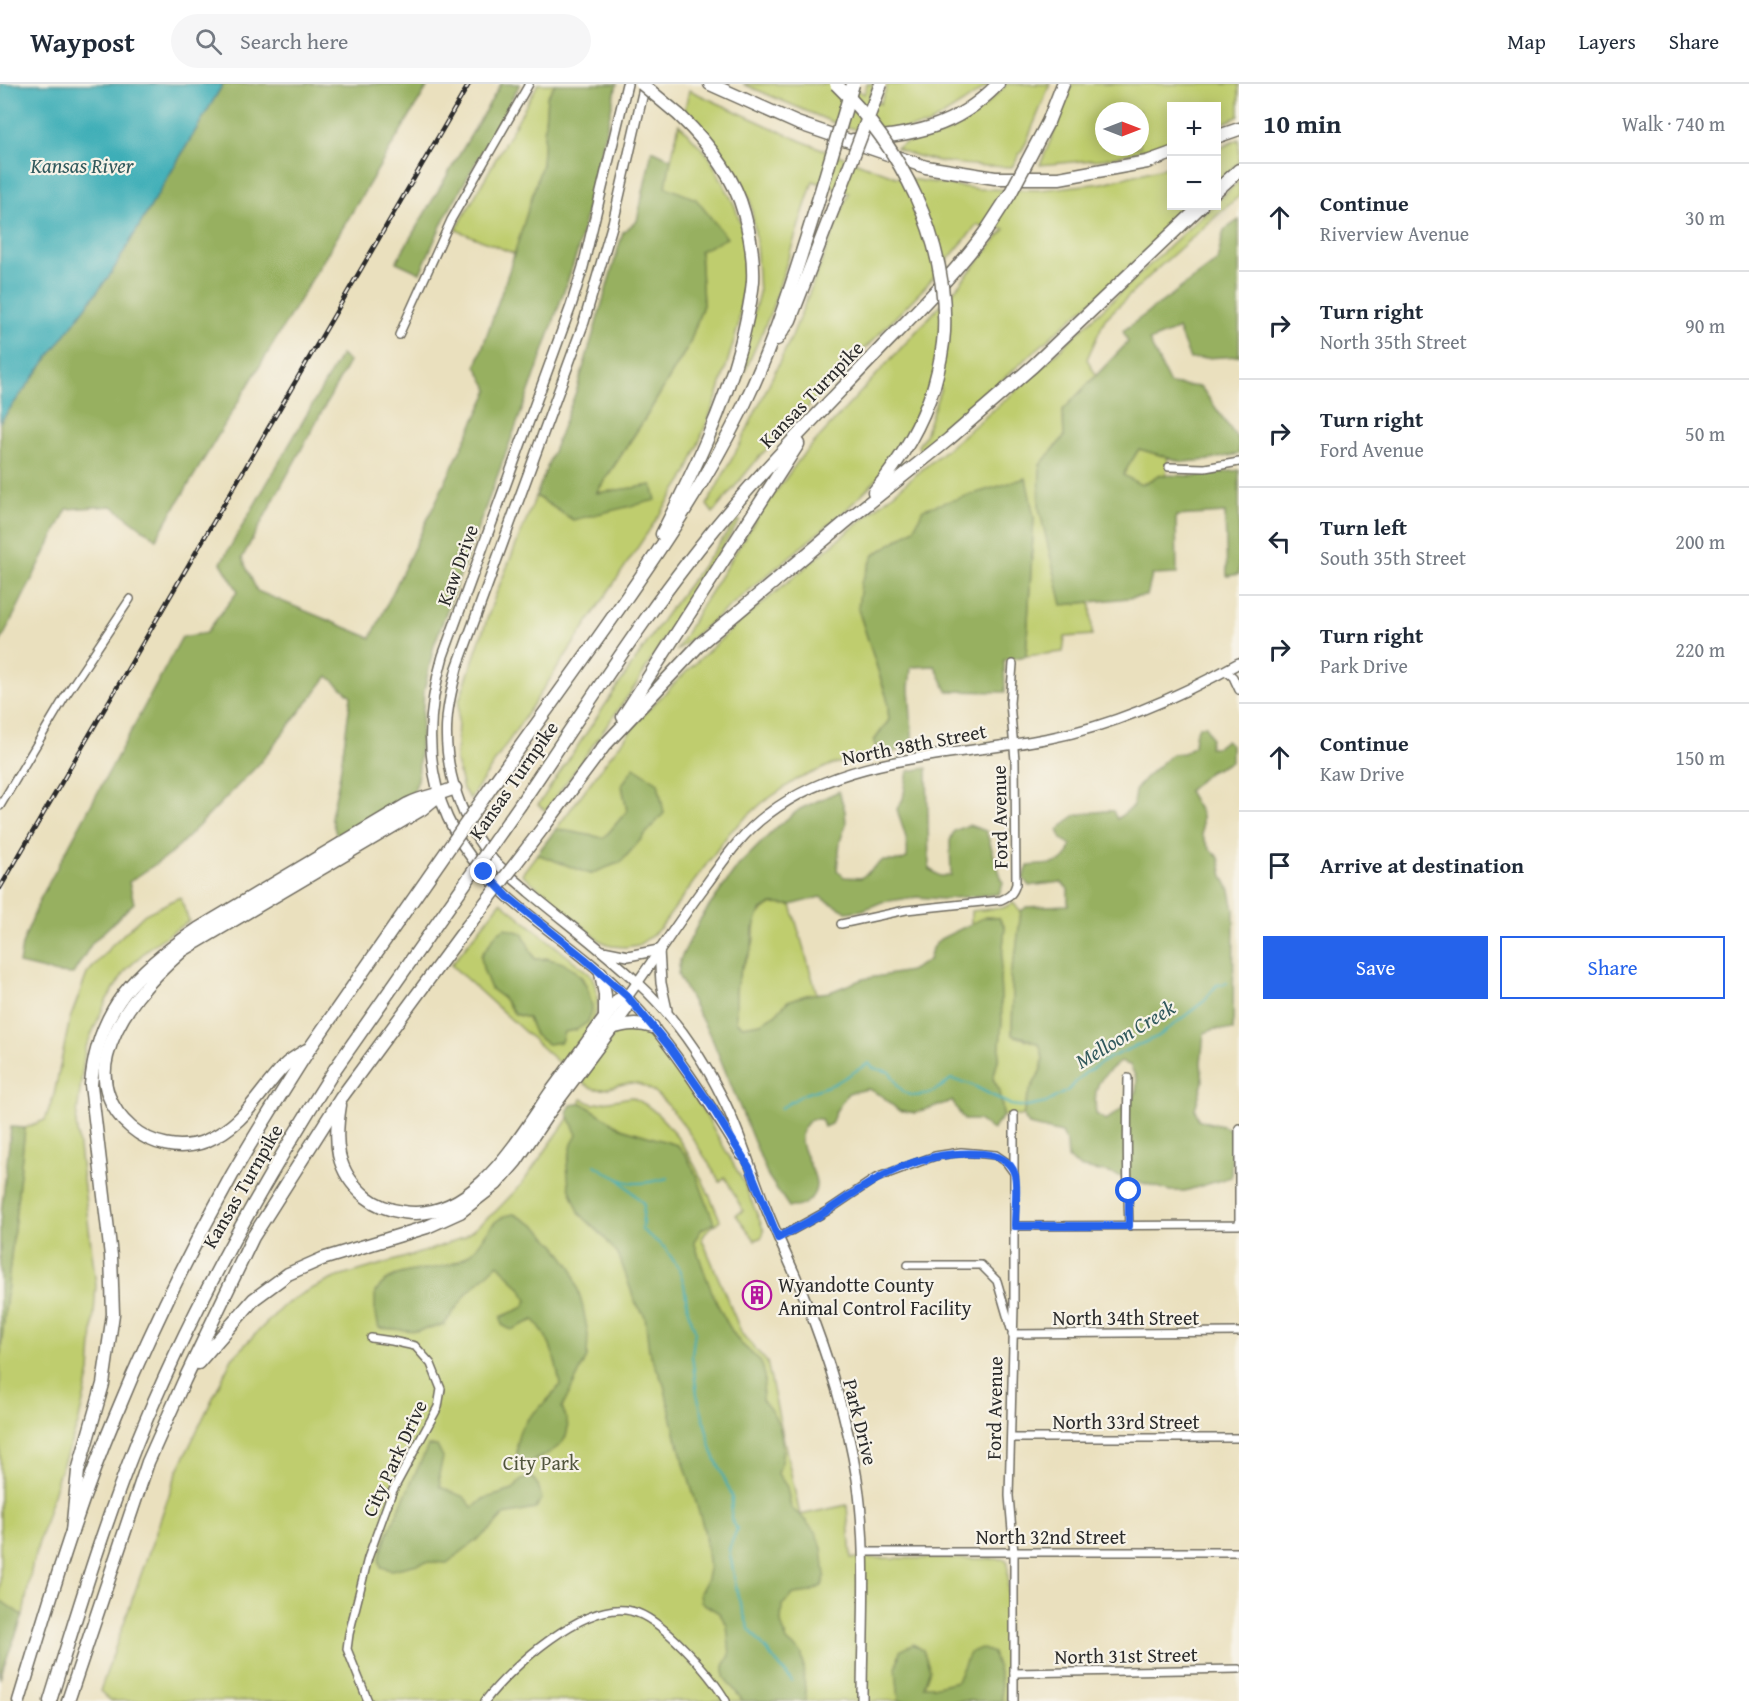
<!DOCTYPE html>
<meta charset="utf-8">
<style>
:root{--surface:#fff;--page:#f6f6f7;--text:#1f2937;--muted:#747a83;--line:#e0e1e3;--accent:#2563eb}
body{margin:0;font-family:"Gentium Book Plus",serif;background:var(--page);color:var(--text)}
.controls{position:absolute;right:18px;top:18px;display:grid;overflow:hidden;border-radius:0px;box-shadow:0 3px 15px #0003}
.controls button{width:54px;height:54px;display:grid;place-items:center;padding:0;border:0;border-bottom:2px solid var(--line);background:var(--surface);color:var(--text);font:30px sans-serif}
.compass{position:absolute;left:1095px;top:18px;width:54px;height:54px;border-radius:50%;background:var(--surface);box-shadow:0 3px 15px #0003;rotate:90deg}
.stop{position:absolute;width:18px;height:18px;margin:-14px;border:4px solid #2563eb;border-radius:50%;background:#fff}
.stop.end{background:#2563eb;border-color:#fff;box-shadow:0 2px 6px #0008}
.list{margin:0;padding:0;list-style:none}
h2{display:flex;justify-content:space-between;align-items:center;height:78px;margin:0;padding:0 24px;font-size:26px}
h2 small{font-size:20px;font-weight:400;color:var(--muted)}
.list li{display:grid;grid-template-columns:39px 1fr auto;gap:18px;align-items:center;box-sizing:border-box;height:108px;padding:0 24px;border-top:2px solid var(--line)}
.list b{display:block;font-size:22px;white-space:nowrap}
.list p{margin:0;font-size:20px;white-space:nowrap;color:var(--muted)}
.list em{font-size:20px;font-style:normal;color:var(--muted)}
.actions{display:flex;gap:12px;padding:18px 24px}
.actions a{flex:1;padding:14px 0;border:2px solid var(--accent);border-radius:0px;text-align:center;font-size:21px;color:var(--accent)}
.actions .main{background:var(--accent);color:#fff}
.icon{flex:none;width:33px;height:33px;fill:none;stroke:currentColor;stroke-width:2;stroke-linecap:round;stroke-linejoin:round}
.map{position:relative;flex:none;width:1239px;height:1617px;overflow:hidden}
header{display:flex;align-items:center;gap:36px;box-sizing:border-box;height:84px;padding:0 30px;background:var(--surface);border-bottom:2px solid var(--line)}
header strong{font-size:28px}
nav{display:flex;gap:33px;margin-inline-start:auto;font-size:21px}
.search{width:420px;height:54px;background:var(--page);display:flex;align-items:center;gap:15px;box-sizing:border-box;padding:0 21px;border-radius:33px;color:var(--muted);font-size:22px}
main{display:flex}
aside{flex:1;background:var(--surface)}
.map>svg:first-child{display:block}
.green{fill:#bfcd6e;stroke:#757c4c;stroke-width:1.5;fill-rule:evenodd}
.forest{fill:#97b061;stroke:#616e46;stroke-width:1.5;fill-rule:evenodd}
.water{fill:#3daeb7;stroke:#346c71;stroke-width:1.5}
.lines{fill:none;stroke-linecap:round;stroke-linejoin:round}
.stream{stroke:#3daeb7;stroke-width:2}
.street-casing{stroke:#6e6a5e;stroke-width:10}
.secondary-casing{stroke:#6e6a5e;stroke-width:12}
.highway-casing{stroke:#6e6a5e;stroke-width:15}
.street{stroke:#fff;stroke-width:7}
.secondary{stroke:#fff;stroke-width:9}
.highway{stroke:#fff;stroke-width:12}
.rail-casing{stroke:#2b2b2b;stroke-width:4.5}
.rail{stroke:#f7f3e8;stroke-width:2;stroke-dasharray:7;stroke-linecap:butt}
.highway-bridge-casing{stroke:#6e6a5e;stroke-width:15;stroke-linecap:butt}
.highway-bridge{stroke:#fff;stroke-width:12}
.route{stroke:#2563eb;stroke-width:8}
.labels{text-anchor:middle;dominant-baseline:central;stroke-width:4.5;stroke-linejoin:round;paint-order:stroke}
.street-label{font-size:20px;fill:#2b2b2b;stroke:#f7f3e8}
.poi-label{font-size:20px;fill:#2b2b2b;stroke:#f7f3e8;text-anchor:start}
.park-label{font-size:20px;fill:#50543c;stroke:#f7f3e8}
.water-label{font-size:21px;font-style:italic;fill:#31595c;stroke:#f7f3e8}
</style>
<header>
<strong>Waypost</strong>
<div class="search"><svg class="icon" aria-label="search" viewBox="0 0 24 24"><circle cx="10" cy="10" r="6"/><path d="M15 15l6 6"/></svg>Search here</div>
<nav><a>Map</a><a>Layers</a><a>Share</a></nav>
</header>
<main>
<div class="map">
<svg width="1239" height="1617" viewBox="0 0 1239 1617">
<rect width="100%" height="100%" fill="#f7f3e8"/>
<filter id="ink" filterUnits="userSpaceOnUse"><feTurbulence type="fractalNoise" baseFrequency=".0167" numOctaves="2"/><feDisplacementMap in="SourceGraphic" scale="12" xChannelSelector="R" yChannelSelector="G"/><feConvolveMatrix kernelMatrix="1 2 1 2 8 2 1 2 1" color-interpolation-filters="sRGB"/></filter>
<filter id="wash" filterUnits="userSpaceOnUse"><feTurbulence type="fractalNoise" baseFrequency=".008" numOctaves="4" result="noise"/><feDisplacementMap in="SourceGraphic" scale="24" xChannelSelector="R" yChannelSelector="G"/><feGaussianBlur stdDeviation="1.35" result="paint"/><feColorMatrix in="noise" values="0 0 0 0 0 0 0 0 0 0 0 0 0 0 0 0 0 1.4 0 .05"/><feComposite in="paint" operator="in"/></filter>
<g filter="url(#wash)">
<rect width="100%" height="100%" fill="#eae0be"/>
<g class="green">
<path d="M538 0H555L547 13 542 80 515 170 456 146Z"/>
<path d="M743 0H846L864 10 867 0H874L869 14 880 20 888 0H990L963 19 928 41 869 50 832 38Z"/>
<path d="M1007 0H1050L1026 59 1012 83C977 82 928 80 896 64 909 55 925 55 940 51 965 43 990 18 1007 0Z"/>
<path d="M1072 0H1239V32L1217 42 1216 22H1172L1171 60 1104 75 1040 81 1057 41ZM1104 27H1140V63H1104Z"/>
<path d="M689 6 801 57 896 93 978 105 1040 106 1103 99 1171 82 1172 122H1194L1101 209 921 367 918 362 925 351 941 303 929 301 926 313 893 374 875 397 846 426 676 567 698 528 760 429 802 372 957 203 1005 145 977 141 926 202 760 372 713 429 707 421 741 358 792 252 849 109 813 97 771 228 738 303 735 301 759 209 756 156 750 115 719 65 684 29Z"/>
<path d="M679 40 709 72 735 122 744 152V194L738 243 717 313 686 391 470 715 463 705 456 677 459 617 494 515 536 412 573 436 652 401 596 410 646 333 689 261 703 221 700 167 665 103Z"/>
<path d="M1239 55V78L1217 100 1216 66Z"/>
<path d="M1239 97V112L1158 184 1105 235 1087 275 1096 291 1063 326 1064 353 1040 381 1063 521 1091 518 1092 551 1065 553 1063 568 1026 572 1034 433 914 445 874 471 858 525 887 614 889 636 874 657 878 671 833 680 796 696 762 719 730 748 661 843 650 853 638 861 625 863 611 862 599 856 522 790 537 770 590 790 664 729 622 701 627 727 604 754 556 745 608 675 646 628 685 589 734 543 1016 307 1212 122H1216L1217 117Z"/>
<path d="M1139 365 1168 373 1166 391H1160L1141 401 1122 391Z"/>
<path d="M737 436 740 437 692 508 638 598 546 727 538 721 665 532Z"/>
<path d="M180 813 189 837 150 863 126 886 107 915 85 965 76 1039 96 1201 90 1288 78 1340 59 1390 32 1482 23 1532 0 1516V1272L25 1044 45 1036 54 1011 70 935 87 890 112 861 145 830Z"/>
<path d="M501 818 592 892C609 933 584 949 560 980L451 881ZM496 850 529 864 535 875 547 874 581 892 588 906 592 924 576 946 564 948 548 960 535 951 528 934 515 930 503 914 491 905 481 872Z"/>
<path d="M1013 819 1021 827 1016 868 1010 891 1013 910 1012 951 1039 960C1049 982 1037 991 1029 1009 1026 1016 1025 1025 1023 1032H1003L1000 1007 993 995 999 972 1002 937 1000 894 1005 843 999 834 985 833 971 840V827L1003 824Z"/>
<path d="M772 820 791 821 817 910 788 917 775 931 761 939 743 942 736 938C734 920 735 901 742 883 744 878 749 873 751 867 760 846 744 837 772 820Z"/>
<path d="M628 946 645 947 652 954 700 1021 744 1099 764 1147 762 1153 755 1156 736 1131 743 1127 725 1093 720 1098C704 1073 670 1010 641 1001 618 993 600 1018 581 996L616 948Z"/>
<path d="M631 1013C674 1029 704 1097 720 1136L706 1148 702 1155 742 1250 767 1278 800 1431 847 1421 851 1474 1005 1475 1008 1478 1007 1617H111L100 1607 177 1388 232 1274 283 1222 305 1208 335 1194 430 1166 464 1153 496 1127 521 1101 582 1015 593 1020Z"/>
</g>
<g class="forest">
<path d="M223 0H429L156 455 112 422 67 425 0 559V338L112 188Z"/>
<path d="M501 0H520L444 135 420 189 396 178Z"/>
<path d="M555 0H617L577 169 534 294 434 561 424 607 418 696 413 709 337 753 331 733 339 696 351 612 328 592 258 681 172 769 129 798 134 819 92 859 73 890 57 889 19 880 22 861 39 817 182 553 206 549 238 507 221 479 341 271 349 278 242 474 257 507 371 554 489 306 476 282 509 187 542 80 547 13Z"/>
<path d="M652 66 671 75 666 103 696 115 727 154 700 167 703 221 689 261 646 333 596 409 652 401 656 416 573 436 536 412 577 305 623 148 637 137Z"/>
<path d="M1239 136V272L1190 275 1178 245 1149 257 1170 300 1201 303 1239 357V370L1208 376 1183 378 1139 365 1123 391 1141 401 1160 391 1196 392 1239 386V490L1227 492 1225 429 1176 432 1177 490 1152 491 1147 512 1062 521 1039 424 1040 381 1064 353 1063 326 1128 258 1123 247 1217 177 1224 146Z"/>
<path d="M1026 394 1034 433 1026 572 1004 576 1005 608 947 607 935 582 911 583 909 604 913 664 878 671 874 657 889 636 887 614 858 525 861 499 874 471 914 445 923 425Z"/>
<path d="M1199 642H1206L1211 654 1209 663H1217L1226 656 1231 661V678L1209 688 1188 707 1202 731V751L1209 764 1219 774 1223 792 1230 806 1234 826 1233 946 1215 945 1204 949 1201 979 1203 998 1195 1025 1198 1035C1210 1041 1222 1039 1232 1047L1231 1093 1185 1107H1170L1106 1088 1082 1084 1068 1075 1067 1060 1062 1049 1029 1041 1023 1032C1025 1024 1026 1016 1029 1009 1037 991 1049 982 1039 960L1026 954 1012 951 1013 910 1010 891 1016 868 1021 827 1027 823 1068 821V805L1061 798 1029 802 1023 794 1028 782C1046 779 1067 785 1071 761L1062 755 1058 746C1063 742 1068 736 1074 732 1077 730 1108 726 1113 727L1117 735 1133 722 1135 707 1145 694 1172 670 1184 669 1194 662 1195 651ZM1120 978 1130 981 1137 996 1136 1009 1119 1027 1106 1036 1096 1030C1093 1002 1098 994 1120 978Z"/>
<path d="M634 683 658 699 664 729 621 778 590 790 537 770 556 745 604 754 627 727 622 701Z"/>
<path d="M927 684 929 785 940 792H951L950 757 954 747 969 741 986 747 1003 799 999 810 942 815 917 813 882 818 863 826 847 828 820 813 791 821 772 820 760 827 753 845 752 865 742 882 736 903V938L743 942 761 939 775 931 788 917 806 911 830 908 863 895 910 887 929 876 932 864 940 855 985 833 999 834 1005 843 1000 894 1002 937 999 972 993 995 1000 1007 1003 1032 993 1046 978 1036H964L952 1017 915 1029 898 1026 882 1012 868 1005 848 1009 836 1027 831 1040 824 1043 821 1035H811C808 1038 804 1043 802 1047 794 1071 833 1097 807 1118 800 1123 798 1123 789 1123L768 1092 713 957 678 891 680 876 701 834 738 782 779 741 800 725 839 707 845 727 846 740 840 758 837 786 844 793 861 794 882 777H900L907 774C909 753 902 745 897 725L903 715 908 687Z"/>
<path d="M505 844 522 849 535 875C560 873 583 885 589 911 590 915 592 920 592 925 592 929 589 934 588 938L576 946 564 948 561 958 548 960 535 951 528 934 515 930 503 914 491 905 483 885 481 872 496 850Z"/>
<path d="M582 1019 621 1044 677 1061 686 1071 697 1093 714 1139 702 1145 694 1157C705 1192 717 1226 738 1256 744 1265 756 1270 761 1279 767 1290 763 1304 762 1316 783 1337 787 1362 778 1390L787 1403 791 1424 803 1434 815 1448 822 1464 825 1492 822 1502 810 1508 794 1510 782 1521 781 1539 787 1557 802 1570 806 1617H743L724 1593V1582L730 1571 727 1541 719 1529 701 1518 700 1509 707 1495 709 1485 704 1445 676 1353 664 1301 649 1267 645 1232 635 1218 619 1172 603 1152 580 1130 569 1103 567 1081 572 1060 577 1051 567 1028 571 1021Z"/>
<path d="M11 1043 25 1044 0 1273V1139Z"/>
<path d="M514 1130 538 1143 556 1162 572 1184 583 1224 588 1250 587 1273 562 1324C575 1349 565 1362 541 1373 532 1378 528 1380 518 1377 511 1331 540 1332 560 1301 557 1280 550 1253 534 1236L511 1246 502 1241 501 1233 522 1224 527 1217 522 1206 498 1180 468 1208 444 1241 417 1247 379 1244 375 1226V1208C379 1204 383 1198 388 1195 412 1182 441 1189 464 1174 488 1160 484 1134 514 1130Z"/>
<path d="M428 1362H437L443 1374 439 1390 440 1403 464 1413 473 1424 483 1415 513 1406 521 1396 532 1393 538 1401 542 1415 535 1425 504 1431 492 1444 447 1479 426 1478 392 1486 381 1483 379 1475 387 1451Z"/>
<path d="M0 1516 23 1532 4 1581 0 1595Z"/>
<path d="M913 1560 923 1566 930 1585 924 1602H937L957 1597 969 1569 981 1564 993 1569 1000 1592 1002 1617H899L896 1585 900 1567Z"/>
</g>
<path class="water" d="M0 0H223L112 188 0 338Z"/>
<g class="lines">
<g class="stream">
<path d="M781 1024 804 1010 834 1000 869 979 873 984 890 988C893 993 896 999 900 1004 914 1021 939 1006 951 995L970 1000 1011 1021 1027 1023 1046 1019 1067 1007 1085 989 1109 974 1159 952 1203 918 1217 901 1227 899"/>
<path d="M595 1081C625 1101 634 1103 668 1094"/>
<path d="M619 1095 644 1120 642 1146 665 1164 679 1185 684 1200 688 1227 695 1246 692 1271 697 1310 712 1367 732 1412 731 1435 737 1445 729 1465 738 1513 749 1545 792 1597"/>
</g>
</g>
</g>
<g filter="url(#ink)">
<g class="lines">
<g class="street-casing">
<g id="street">
<path d="M399 251 451 136 529 0"/>
<path d="M1169 383 1205 384 1239 378"/>
<path d="M1226 587 1233 593 1239 606"/>
<path d="M0 722 66 611 130 515"/>
<path d="M841 840 906 826 1001 816C1010 812 1013 810 1016 800L1015 676 1010 619 1013 580"/>
<path d="M1128 994C1127 1044 1127 1093 1129 1142"/>
<path d="M1014 1031V1223L1009 1412 1014 1469V1617"/>
<path d="M1015 1142 1239 1141V1044"/>
<path d="M778 1154 827 1127 876 1094 935 1072 961 1068 996 1071 1006 1078 1014 1089"/>
<path d="M908 1181H981L997 1197 1011 1245"/>
<path d="M1012 1250 1239 1248"/>
<path d="M1012 1354H1239"/>
<path d="M863 1468H1239"/>
<path d="M1014 1589 1239 1585"/>
<path d="M368 1617 347 1565 349 1550 368 1474 392 1408 438 1323 441 1305 431 1280 415 1262 392 1257 371 1254"/>
<path d="M485 1617C511 1583 585 1516 631 1527 661 1533 711 1591 726 1617"/>
</g>
</g>
<g class="secondary-casing">
<g id="secondary">
<path d="M627 0 583 183 571 222 443 572C415 668 433 747 509 814 548 848 592 876 627 913 672 960 707 1016 741 1071"/>
<path d="M645 0 613 139 584 238 457 584C453 601 448 618 447 636 443 685 462 740 494 777 505 788 518 798 529 808 565 838 603 866 637 898 673 931 702 972 723 1015 741 1050 751 1088 766 1124 778 1155 793 1184 805 1215 828 1272 847 1334 857 1395 868 1468 862 1544 862 1617"/>
<path d="M659 866 661 899 667 926"/>
<path d="M603 867 628 872 659 866"/>
<path d="M627 913C655 875 680 835 708 798 726 773 743 748 768 730 848 669 955 673 1050 654 1116 641 1180 612 1239 579"/>
</g>
</g>
<g class="highway-casing">
<g id="highway">
<path d="M710 0 797 39 926 83 995 94H1059L1147 78 1172 69"/>
<path d="M1048 38 1063 0"/>
<path d="M1216 53 1239 45"/>
<path d="M853 56C912 50 954 46 998 0"/>
<path d="M1216 107 1239 86"/>
<path d="M777 255 790 236 833 125"/>
<path d="M874 408C902 375 921 342 934 302"/>
<path d="M662 450C693 388 723 327 741 260 746 240 751 218 753 197 754 175 750 151 744 129 734 91 707 58 679 31"/>
<path d="M623 633 798 360"/>
<path d="M492 702C531 648 570 594 608 540 658 469 706 398 744 321 775 257 796 188 817 120"/>
<path d="M520 721C588 621 652 517 731 425 779 368 832 316 883 262 919 225 956 188 986 147"/>
<path d="M545 741 604 662 701 559 854 431 949 355 1033 282 1201 122"/>
<path d="M601 889 605 911V932"/>
<path d="M611 944C627 940 637 938 653 943"/>
<path d="M310 964C302 969 291 975 284 982 257 1010 246 1040 206 1057 153 1078 92 1028 107 972 118 928 151 894 183 866L422 725 439 711"/>
<path d="M340 1021C334 1058 335 1087 366 1113 377 1122 389 1126 403 1128 472 1139 518 1056 551 1008 572 980 592 951 613 923L618 916 627 913"/>
<path d="M198 1279 254 1215 288 1190 322 1175 427 1143 460 1128 496 1100 516 1077 549 1028 626 925 627 913"/>
<path d="M72 1448 78 1387 103 1300 113 1230 111 1172 91 1001C97 925 137 886 198 845L408 720C424 712 439 711 455 704"/>
<path d="M19 1617C48 1522 76 1425 115 1333 149 1250 188 1170 232 1091 256 1049 282 1008 308 967"/>
<path d="M50 1617C77 1530 103 1443 137 1358 190 1227 259 1104 335 985"/>
<path d="M68 1617 148 1378 184 1297 253 1153 341 1014 467 843"/>
</g>
</g>
<use href="#street" class="street"/>
<use href="#secondary" class="secondary"/>
<use href="#highway" class="highway"/>
<g class="rail-casing">
<path id="rail" d="M0 804 469 0"/>
</g>
<use href="#rail" class="rail"/>
<g class="highway-bridge-casing">
<g id="highway-bridge">
<path d="M642 0 679 31"/>
<path d="M836 0C901 63 948 155 944 248 943 266 939 284 934 302"/>
<path d="M817 120 853 0"/>
<path d="M833 125 881 0"/>
<path d="M986 147 1010 110 1048 38"/>
<path d="M467 843 545 741"/>
<path d="M310 964 492 702"/>
<path d="M335 985 520 721"/>
</g>
</g>
<use href="#highway-bridge" class="highway-bridge"/>
</g>
</g>
<g class="lines" filter="url(#ink)">
<path class="route" d="M484 788 508 813 585 875 627 912 672 966 712 1023 749 1083 778 1154C794 1145 811 1137 827 1127 877 1093 919 1065 983 1070 996 1071 1011 1076 1015 1091 1018 1104 1015 1127 1015 1142H1129V1107"/>
</g>
<defs>
<g id="building-ring" transform="scale(1.5)"><circle r="9.5" fill="#f7f3e8" stroke="#b5179e" stroke-width="1.5"/><path d="M-4-6H4V6H1V3H-1V6H-4ZM-2.5-4.3h1.7v1.8h-1.7ZM.8-4.3h1.7v1.8H.8ZM-2.5-1h1.7V.8h-1.7ZM.8-1h1.7V.8H.8Z" fill="#b5179e"/></g>
</defs>
<g fill-rule="evenodd">
<use href="#building-ring" x="757" y="1211"/>
</g>
<g class="labels">
<g class="street-label">
<text transform="translate(811 310) rotate(-46)">Kansas Turnpike</text>
<text transform="translate(457 481) rotate(-70)">Kaw Drive</text>
<text transform="translate(914 660) rotate(-11)">North 38th Street</text>
<text transform="translate(513 696) rotate(-55)">Kansas Turnpike</text>
<text transform="translate(999 733) rotate(-91)">Ford Avenue</text>
<text transform="translate(242 1102) rotate(-60)">Kansas Turnpike</text>
<text x="1126" y="1233">North 34th Street</text>
<text transform="translate(994 1324) rotate(-89)">Ford Avenue</text>
<text x="1126" y="1337">North 33rd Street</text>
<text transform="translate(861 1338) rotate(76)">Park Drive</text>
<text transform="translate(394 1374) rotate(-65)">City Park Drive</text>
<text x="1051" y="1452">North 32nd Street</text>
<text transform="translate(1126 1571) rotate(-1)">North 31st Street</text>
</g>
<g class="poi-label">
<text x="778" y="1200">Wyandotte County<tspan x="778" dy="23">Animal Control Facility</tspan></text>
</g>
<g class="park-label">
<text x="541" y="1378">City Park</text>
</g>
<g class="water-label">
<text x="82" y="81">Kansas River</text>
<text transform="translate(1125 950) rotate(-31)">Melloon Creek</text>
</g>
</g>
</svg>
<div class="controls">
<button>+</button>
<button>−</button>
</div>
<svg class="compass" viewBox="-18 -18 36 36"><path d="M0-13l5 13h-10z" fill="#e53935"/><path d="M0 13l5-13h-10z" fill="#747a83"/></svg>
<div class="stop" style="left:1129px;top:1107px"></div>
<div class="stop end" style="left:484px;top:788px"></div>
</div>
<aside>
<h2>10 min<small>Walk · 740 m</small></h2>
<ul class="list">
<li><svg class="icon" aria-label="ahead" viewBox="0 0 24 24"><path d="M12 20V5M6 11l6-6 6 6"/></svg><div><b>Continue</b><p>Riverview Avenue</p></div><em>30 m</em></li>
<li><svg class="icon" aria-label="right" viewBox="0 0 24 24"><path d="M7 20v-9h11M14 6l5 5-5 5"/></svg><div><b>Turn right</b><p>North 35th Street</p></div><em>90 m</em></li>
<li><svg class="icon" aria-label="right" viewBox="0 0 24 24"><path d="M7 20v-9h11M14 6l5 5-5 5"/></svg><div><b>Turn right</b><p>Ford Avenue</p></div><em>50 m</em></li>
<li><svg class="icon" aria-label="left" viewBox="0 0 24 24"><path d="M17 20v-9H6M10 6l-5 5 5 5"/></svg><div><b>Turn left</b><p>South 35th Street</p></div><em>200 m</em></li>
<li><svg class="icon" aria-label="right" viewBox="0 0 24 24"><path d="M7 20v-9h11M14 6l5 5-5 5"/></svg><div><b>Turn right</b><p>Park Drive</p></div><em>220 m</em></li>
<li><svg class="icon" aria-label="ahead" viewBox="0 0 24 24"><path d="M12 20V5M6 11l6-6 6 6"/></svg><div><b>Continue</b><p>Kaw Drive</p></div><em>150 m</em></li>
<li><svg class="icon" aria-label="arrive" viewBox="0 0 24 24"><path d="M6 21V4h12l-3 4 3 4H6"/></svg><div><b>Arrive at destination</b></div></li>
</ul>
<div class="actions"><a class="main">Save</a><a>Share</a></div>
</aside>
</main>
